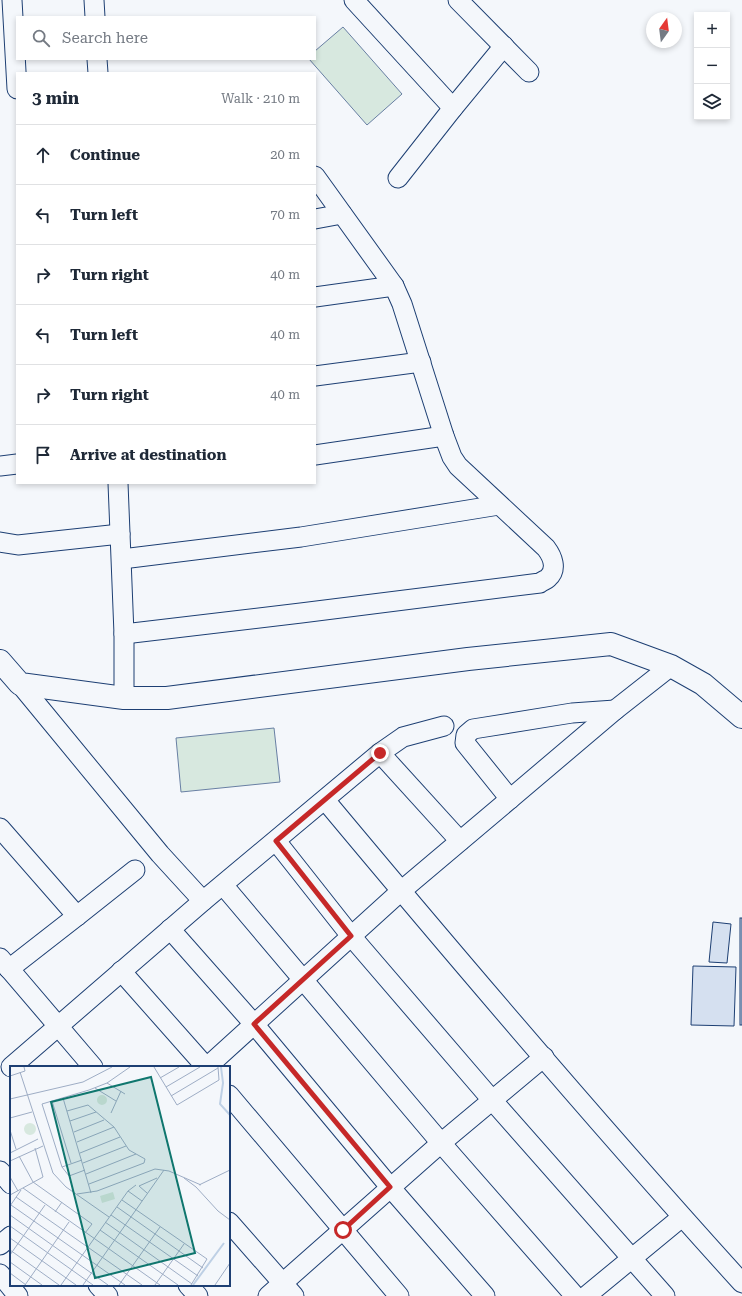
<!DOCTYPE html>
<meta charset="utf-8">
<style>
:root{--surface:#fff;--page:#f6f6f7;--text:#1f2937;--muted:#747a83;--line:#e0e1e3}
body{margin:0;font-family:"Roboto Serif",serif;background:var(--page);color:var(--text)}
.controls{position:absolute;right:12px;top:12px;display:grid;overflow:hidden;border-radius:0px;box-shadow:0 2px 6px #0003}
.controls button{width:36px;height:36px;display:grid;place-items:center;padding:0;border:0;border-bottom:1px solid var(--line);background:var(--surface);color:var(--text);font:20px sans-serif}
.compass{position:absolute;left:646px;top:12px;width:36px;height:36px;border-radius:50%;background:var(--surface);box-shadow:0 2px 6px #0003;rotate:14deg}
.stop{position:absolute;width:12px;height:12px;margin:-9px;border:3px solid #c62828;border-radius:50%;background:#fff}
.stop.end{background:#c62828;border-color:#fff;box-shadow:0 1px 4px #0008}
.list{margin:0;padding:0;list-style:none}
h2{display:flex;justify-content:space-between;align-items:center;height:52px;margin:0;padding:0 16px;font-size:17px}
h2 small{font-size:13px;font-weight:400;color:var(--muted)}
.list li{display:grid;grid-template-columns:26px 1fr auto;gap:12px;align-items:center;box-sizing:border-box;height:60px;padding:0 16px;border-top:1px solid var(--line)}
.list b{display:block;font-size:15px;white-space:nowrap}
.list em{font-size:13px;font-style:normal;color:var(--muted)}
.icon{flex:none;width:22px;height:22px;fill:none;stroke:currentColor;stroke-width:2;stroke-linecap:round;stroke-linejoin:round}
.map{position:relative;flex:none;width:742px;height:1296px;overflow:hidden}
.search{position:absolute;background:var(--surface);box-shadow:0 2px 6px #0003;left:16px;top:16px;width:300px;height:44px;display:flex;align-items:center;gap:10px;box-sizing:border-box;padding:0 14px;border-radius:0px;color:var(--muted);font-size:15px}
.panel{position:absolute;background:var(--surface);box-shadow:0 2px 6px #0003;left:16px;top:72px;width:300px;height:412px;border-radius:0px}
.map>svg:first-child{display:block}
.green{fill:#d7e8df;stroke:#687fa3}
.building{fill:#d5e0f0;stroke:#1d3f73}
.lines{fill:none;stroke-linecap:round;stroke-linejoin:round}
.minor-casing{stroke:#1d3f73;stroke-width:21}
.tertiary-casing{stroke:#1d3f73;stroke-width:24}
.minor{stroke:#f4f7fb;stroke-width:19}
.tertiary{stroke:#f4f7fb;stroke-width:22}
.route{stroke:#c62828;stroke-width:5}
.inset-river{fill:none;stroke:#bed0e5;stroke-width:2}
.inset-road{fill:none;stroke:#9eadc5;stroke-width:1}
.view{fill:#0f766e;fill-opacity:0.15;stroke:#0f766e;stroke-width:2}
.inset-edge{fill:none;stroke:#1d3f73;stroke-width:2}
</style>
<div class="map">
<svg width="742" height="1296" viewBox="0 0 742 1296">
<rect width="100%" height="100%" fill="#f4f7fb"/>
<g class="green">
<path d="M343 27 402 94 367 125 309 59H315V51Z"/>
<path d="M274 728 280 782 181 792 176 738Z"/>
</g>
<g class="building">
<rect x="740" y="918" width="2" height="107"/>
<path d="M713 922 731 924 727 963 709 962Z"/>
<path d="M693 966 736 967 734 1026 691 1025Z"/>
</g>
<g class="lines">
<g class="minor-casing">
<g id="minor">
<path d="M12 0 17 89"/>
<path d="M94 0 95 17"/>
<path d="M354 0 453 108"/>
<path d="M458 0 529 72"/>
<path d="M97 59 98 73"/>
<path d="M398 178 453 108 504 46"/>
<path d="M315 219 342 214"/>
<path d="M315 297 394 286"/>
<path d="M315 376 421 362"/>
<path d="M315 455 444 436"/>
<path d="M0 466 17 464"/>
<path d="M118 483 124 634V698"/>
<path d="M0 542 18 545 120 534"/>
<path d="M122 559 301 537 499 505"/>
<path d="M124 634 301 613 540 583C542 581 546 580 548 578 558 569 552 556 546 548L458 466 452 457 444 436 402 304 394 286 315 176"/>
<path d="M20 684 160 854 203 901"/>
<path d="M380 753 460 841"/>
<path d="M510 799 465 743 466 735 473 729 572 713 615 710"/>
<path d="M325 800C461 963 599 1125 742 1283"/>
<path d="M0 828 77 916 9 969"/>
<path d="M276 841 351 936 492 1100 665 1296"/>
<path d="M223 885 441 1143 575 1296"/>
<path d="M77 916 135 870"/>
<path d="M170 929 254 1024 390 1187 485 1296"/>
<path d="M0 958 93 1067"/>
<path d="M121 971 206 1067"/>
<path d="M11 1067 203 901 380 753 403 737 444 726"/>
<path d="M207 1067 401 891 510 799 615 710 671 666"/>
<path d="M229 1095 399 1296"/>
<path d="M0 1171 11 1184"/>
<path d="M229 1222 294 1296"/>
<path d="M0 1245 11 1236"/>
<path d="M0 1274 18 1296"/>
<path d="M98 1285 108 1296"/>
<path d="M188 1285 198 1296"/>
<path d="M268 1296 441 1143 544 1057"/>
<path d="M586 1296 682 1217"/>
</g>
</g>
<g class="tertiary-casing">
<path id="tertiary" d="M0 661 20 684 124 698H167L468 659 611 644 671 666 703 684 742 717"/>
</g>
<use href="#minor" class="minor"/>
<use href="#tertiary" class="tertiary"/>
</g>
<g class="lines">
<path class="route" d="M343 1230 390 1187 254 1024 351 936 276 841 380 753"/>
</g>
<g transform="translate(10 1066)">
<rect width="220" height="220" fill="#f4f7fb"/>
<path d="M87 34a5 5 0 1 1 10 0a5 5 0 1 1-10 0ZM14 63a6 6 0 1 1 12 0a6 6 0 1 1-12 0ZM103 126 105 133 92 137 90 130Z" fill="#d7e8df"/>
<path class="inset-river" d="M211 1 213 17 210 38 220 49M183 219 214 177"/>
<path class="inset-road" d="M144 1 167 39 209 14 208 1M10 6 43 107 56 121 99 151M0 10 15 5 14 1M150 12 169 1M97 17 115 28M156 21 190 1M85 22 106 35M161 30 208 2M53 32 81 127M0 33 73 16 102 1M42 35 61 97M57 45 78 39 104 61 119 84 135 93 134 97 79 118M101 47 111 25M0 52 22 46M60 55 86 46M0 64 6 83M64 66 94 54M67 76 104 61M0 87 28 73M70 87 110 71M9 90 23 116 82 158 75 167M0 95 33 80M73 97 116 80M52 101 72 94M75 104 59 110 52 101 32 38 79 24 97 17 120 1M76 108 126 88M0 111 8 125M174 112 186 121 208 145 220 154M189 119 220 104M13 122 150 219M118 125 132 135M137 127 129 120 147 112M67 128 87 125 145 103 159 105 191 119M0 129 33 111 25 82M6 131 132 219M112 134 197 193 181 219M1 139 115 219M0 140 11 124M107 141 193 202M45 146 52 136M0 149 98 219M101 149 188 210M95 156 182 218M0 160 83 219M90 164 168 219M0 172 66 219M0 184 49 219M0 189 35 139M0 196 32 219M0 207 16 219M15 219 59 156M51 219 118 125 126 119M73 219 154 104M109 219 150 161M145 219 174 178M205 219 220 197"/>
<path class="view" d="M141 11 185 187 85 212 41 36Z"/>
<rect width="220" height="220" class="inset-edge"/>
</g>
</svg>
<div class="controls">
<button>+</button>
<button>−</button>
<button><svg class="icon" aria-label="layers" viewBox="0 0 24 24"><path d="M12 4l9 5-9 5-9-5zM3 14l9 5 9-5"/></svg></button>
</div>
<svg class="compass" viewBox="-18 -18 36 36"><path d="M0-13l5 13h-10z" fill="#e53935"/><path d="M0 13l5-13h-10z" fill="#747a83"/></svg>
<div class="stop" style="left:343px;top:1230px"></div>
<div class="stop end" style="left:380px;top:753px"></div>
<div class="search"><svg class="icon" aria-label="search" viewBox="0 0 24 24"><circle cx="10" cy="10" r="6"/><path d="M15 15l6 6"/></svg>Search here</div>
<section class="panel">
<h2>3 min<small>Walk · 210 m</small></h2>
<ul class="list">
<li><svg class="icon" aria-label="ahead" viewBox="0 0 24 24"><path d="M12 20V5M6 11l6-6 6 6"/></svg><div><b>Continue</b></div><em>20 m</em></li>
<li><svg class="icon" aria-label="left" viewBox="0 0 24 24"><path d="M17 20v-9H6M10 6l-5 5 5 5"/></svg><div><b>Turn left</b></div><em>70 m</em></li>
<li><svg class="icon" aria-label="right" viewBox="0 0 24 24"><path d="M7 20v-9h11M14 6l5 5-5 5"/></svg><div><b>Turn right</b></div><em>40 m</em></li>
<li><svg class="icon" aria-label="left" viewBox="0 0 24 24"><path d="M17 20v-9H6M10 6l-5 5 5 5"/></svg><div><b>Turn left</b></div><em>40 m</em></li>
<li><svg class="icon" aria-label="right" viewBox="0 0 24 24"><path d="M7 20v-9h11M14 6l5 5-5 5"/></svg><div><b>Turn right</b></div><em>40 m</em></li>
<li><svg class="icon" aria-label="arrive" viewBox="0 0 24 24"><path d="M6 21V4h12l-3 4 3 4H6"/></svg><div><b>Arrive at destination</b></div></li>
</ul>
</section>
</div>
